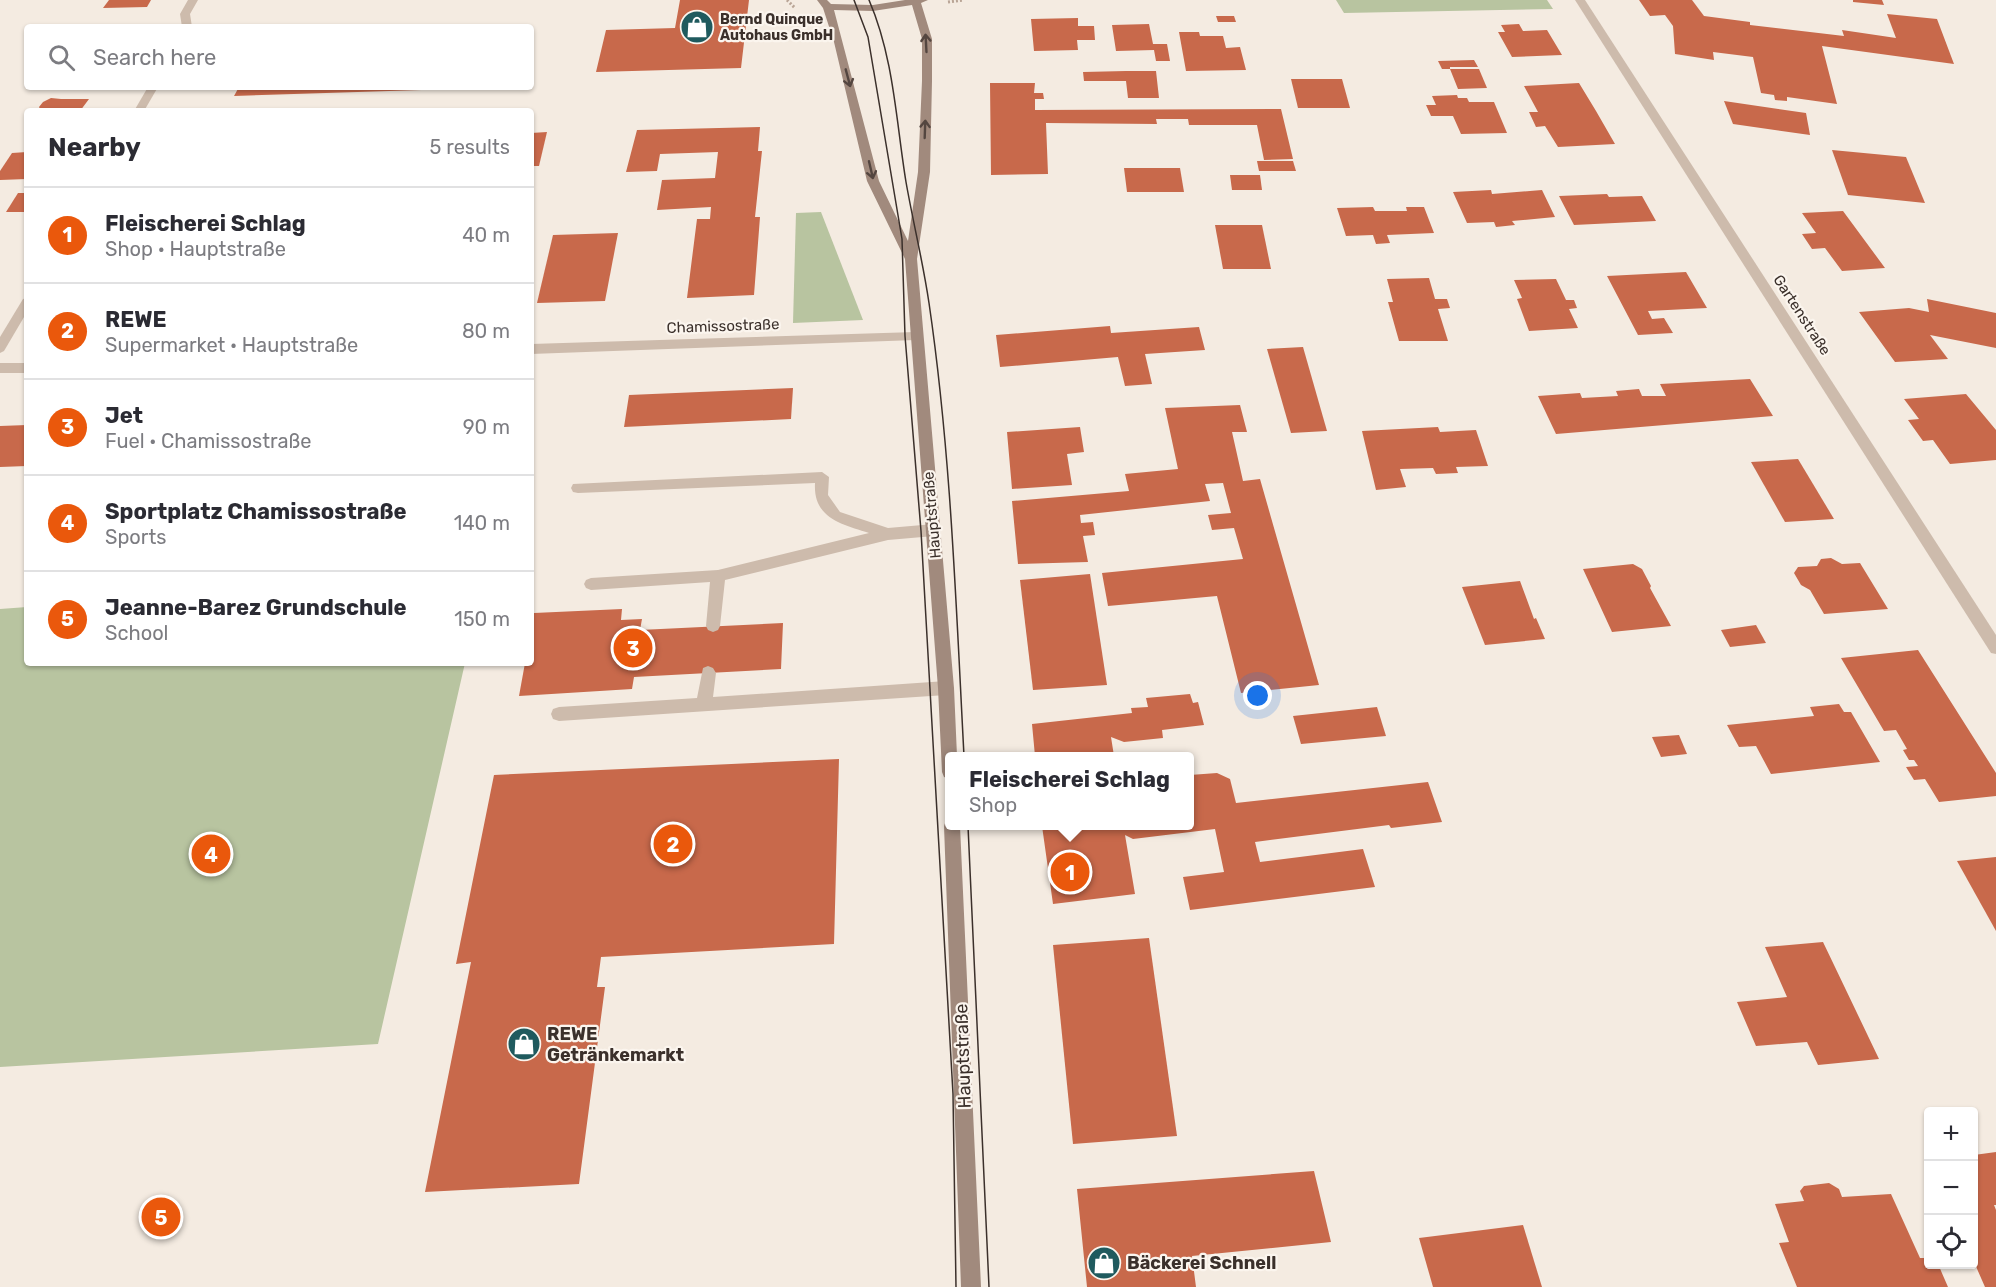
<!DOCTYPE html>
<meta charset="utf-8">
<style>
:root{--surface:#fff;--page:#f7f7f7;--text:#2b2b33;--muted:#7c7c81;--line:#e1e1e2;--accent:#ea580c}
body{margin:0;font-family:Rubik,sans-serif;background:var(--page);color:var(--text)}
.controls{position:absolute;right:18px;bottom:18px;display:grid;overflow:hidden;border-radius:6px;box-shadow:0 2px 4px #0004}
.controls button{width:54px;height:54px;display:grid;place-items:center;padding:0;border:0;border-bottom:2px solid var(--line);background:var(--surface);color:var(--text);font:30px sans-serif}
.you{position:absolute;left:1258px;top:696px;width:21px;height:21px;margin:-15px;border:4px solid #fff;border-radius:50%;background:#1a73e8;box-shadow:0 0 0 9px #1a73e833}
.badge{display:grid;place-items:center;width:39px;height:39px;border-radius:50%;background:var(--accent);color:#fff;font-size:20px;font-weight:700}
.pin{position:absolute;translate:-50% -50%;border:3px solid #fff;box-shadow:0 2px 6px #0006}
.popup{position:absolute;left:945px;top:752px;width:249px;height:78px;box-sizing:border-box;display:grid;place-content:center;border-radius:6px;background:var(--surface);filter:drop-shadow(0 2px 4px #0005);font-size:20px;white-space:nowrap;color:var(--muted)}
.popup b{font-size:22px;color:var(--text)}
.popup::after{content:'';position:absolute;left:50%;top:100%;margin-left:-12px;border:12px solid transparent;border-top-color:var(--surface)}
.list{margin:0;padding:0;list-style:none}
h2{display:flex;justify-content:space-between;align-items:center;height:78px;margin:0;padding:0 24px;font-size:26px}
h2 small{font-size:20px;font-weight:400;color:var(--muted)}
.list li{display:grid;grid-template-columns:39px 1fr auto;gap:18px;align-items:center;box-sizing:border-box;height:96px;padding:0 24px;border-top:2px solid var(--line)}
.list b{display:block;font-size:22px;white-space:nowrap}
.list p{margin:0;font-size:20px;white-space:nowrap;color:var(--muted)}
.list em{font-size:20px;font-style:normal;color:var(--muted)}
.icon{flex:none;width:33px;height:33px;fill:none;stroke:currentColor;stroke-width:2;stroke-linecap:round;stroke-linejoin:round}
.map{position:relative;flex:none;width:1996px;height:1287px;overflow:hidden}
.search{position:absolute;background:var(--surface);box-shadow:0 2px 4px #0004;left:24px;top:24px;width:510px;height:66px;display:flex;align-items:center;gap:15px;box-sizing:border-box;padding:0 21px;border-radius:6px;color:var(--muted);font-size:22px}
.panel{position:absolute;background:var(--surface);box-shadow:0 2px 4px #0004;left:24px;top:108px;width:510px;height:558px;border-radius:6px}
.map>svg:first-child{display:block}
.green{fill:#b8c4a0}
.building{fill:#c8694b}
.lines{fill:none;stroke-linecap:round;stroke-linejoin:round}
.path{stroke:#b9a596;stroke-width:3;stroke-dasharray:2 2;stroke-linecap:butt}
.lane{fill:#cdbbac;fill-rule:evenodd}
.street{fill:#cdbbac;fill-rule:evenodd}
.secondary{fill:#a18a7d;fill-rule:evenodd}
.tram{stroke:#3b302b;stroke-width:1.5}
.oneway{stroke:#544640}
.labels{text-anchor:middle;dominant-baseline:central;stroke-width:4.5;stroke-linejoin:round;paint-order:stroke}
.far-poi-label{font-size:14px;font-weight:bold;fill:#3b302b;stroke:#fbf5ee;text-anchor:start}
.street-label{font-size:15px;fill:#3b302b;stroke:#fbf5ee}
.near-poi-label{font-size:18px;font-weight:bold;fill:#3b302b;stroke:#fbf5ee;text-anchor:start}
.near-street-label{font-size:18px;fill:#3b302b;stroke:#fbf5ee}
</style>
<div class="map">
<svg width="1996" height="1287" viewBox="0 0 1996 1287">
<rect width="100%" height="100%" fill="#f4ebe1"/>
<g class="green">
<path d="M1336 0H1547L1553 9 1344 13Z"/>
<path d="M821 212 863 320 793 323 796 213Z"/>
<path d="M27 607V663H465L378 1044 0 1067V609Z"/>
</g>
<g class="building">
<path d="M109 0H151L147 7 103 8Z"/>
<path d="M680 0H749L741 68 596 72 606 30 675 28Z"/>
<path d="M1639 0H1692L1704 16 1750 22V25L1844 36 1842 30 1896 38 1887 14 1937 19 1954 64 1822 46 1837 104 1787 97V101L1775 100 1774 95 1761 93 1753 57 1713 52 1714 60 1675 54 1673 26 1665 15 1650 16Z"/>
<path d="M1853 0H1882L1884 5 1853 2Z"/>
<path d="M1216 16H1234L1236 22H1218Z"/>
<path d="M1078 18V26H1094L1095 40H1077L1078 50 1034 51 1031 19Z"/>
<path d="M1149 24 1153 44H1167L1170 61H1156L1154 50 1116 51 1112 25Z"/>
<path d="M1519 24 1523 31 1547 30 1562 55 1512 57 1498 32H1505L1501 25Z"/>
<path d="M1179 32H1199L1200 36H1223L1226 48 1240 47 1246 70 1186 71Z"/>
<path d="M1474 60 1478 67H1450V69H1442L1438 61Z"/>
<path d="M1450 69H1479L1487 88 1458 89Z"/>
<path d="M1126 71H1156L1159 98H1128L1126 81H1084L1083 72Z"/>
<path d="M1291 79H1342L1350 108H1298Z"/>
<path d="M990 83H1035L1034 93H1043L1044 99H1035V110L1281 109 1293 159 1264 160 1257 125H1189L1188 119H1156L1157 124 1046 123 1048 174 991 175Z"/>
<path d="M1579 83 1596 111 1615 144 1558 147 1545 126 1536 127 1529 112H1538L1524 86Z"/>
<path d="M239 87H453V89L234 96Z"/>
<path d="M1457 95 1458 98H1467L1469 102H1494L1507 133 1461 134 1453 116H1431L1426 105H1436L1432 96Z"/>
<path d="M51 98 61 99H89L80 111H41L39 107 43 102Z"/>
<path d="M1724 101 1806 113 1810 135 1733 124Z"/>
<path d="M760 127 758 151H762L755 217H760L754 295 687 298 697 219H710L711 207 657 210 662 180 715 178 718 152 660 154 657 171 626 172 637 130Z"/>
<path d="M547 132 539 166H531V133Z"/>
<path d="M1832 150 1906 157 1925 203 1848 195Z"/>
<path d="M27 152V179L0 180V171L12 153Z"/>
<path d="M1257 161H1293L1296 171H1259Z"/>
<path d="M1124 168H1180L1184 192H1127Z"/>
<path d="M1230 175H1260L1262 190H1232Z"/>
<path d="M1491 190 1492 194 1542 190 1555 217 1512 221 1515 225 1496 227 1494 222 1467 223 1453 192Z"/>
<path d="M18 193H27V212H6Z"/>
<path d="M1607 194 1609 197 1642 196 1656 221 1574 225 1559 196Z"/>
<path d="M1373 207 1375 211H1407L1406 207H1424L1434 233 1387 235 1390 243 1376 244 1373 235 1346 236 1337 208Z"/>
<path d="M1843 211 1885 268 1842 271 1825 248 1812 249 1802 234 1816 233 1802 213Z"/>
<path d="M1215 225H1262L1271 269H1223Z"/>
<path d="M618 233 605 301 537 303 553 235Z"/>
<path d="M1686 272 1707 308 1648 311 1652 319 1664 318 1673 333 1638 335 1607 276Z"/>
<path d="M1429 278 1435 299H1447L1450 308 1438 309 1448 341H1399L1388 302H1393L1387 279Z"/>
<path d="M1556 279 1566 300H1574L1577 308 1569 309 1578 328 1529 331 1517 299 1522 298 1514 280Z"/>
<path d="M1927 299 1996 313V348L1930 335 1948 359 1895 362 1859 312 1909 308 1929 312Z"/>
<path d="M1110 326 1111 333 1199 327 1205 350 1145 354 1152 384 1125 386 1118 357 1000 367 996 335Z"/>
<path d="M1303 347 1327 431 1291 433 1267 349Z"/>
<path d="M1750 379 1773 416 1556 434 1538 396 1580 393 1582 398 1618 396 1616 391 1639 389 1642 396H1666L1660 384Z"/>
<path d="M793 388 791 419 624 427 629 395Z"/>
<path d="M1966 394 1996 430V460L1950 464 1933 440 1923 441 1908 420 1919 419 1904 399Z"/>
<path d="M1240 405 1247 432H1232L1243 481 1260 479 1319 685 1241 693 1217 596 1108 606 1102 573 1243 559 1234 528 1212 530 1208 515 1231 513 1223 483 1205 484 1210 501 1080 515 1081 523 1093 522 1095 535 1083 536 1088 562 1018 564 1012 501 1129 491 1125 474 1178 469 1165 408Z"/>
<path d="M27 425V466L0 467V426Z"/>
<path d="M1080 427 1084 452 1067 454 1072 485 1012 489 1007 432Z"/>
<path d="M1438 427 1440 432 1476 430 1488 466 1456 467 1458 473 1436 474 1433 468 1400 469 1406 487 1376 490 1362 431Z"/>
<path d="M1798 459 1834 519 1785 522 1751 462Z"/>
<path d="M1831 558 1842 564 1860 563 1888 609 1824 614 1810 590 1801 585 1794 573 1798 567 1817 566 1821 559Z"/>
<path d="M1633 564 1642 569 1651 586 1650 588 1671 626 1612 632 1583 569Z"/>
<path d="M1090 574 1107 685 1033 690 1020 580Z"/>
<path d="M1520 581 1534 619 1536 618 1545 639 1485 645 1462 587Z"/>
<path d="M622 609 621 620 642 619 640 630 783 623 781 669 634 677 632 689 519 696 525 663H531V632L534 613Z"/>
<path d="M1756 625 1766 643 1730 647 1721 630Z"/>
<path d="M1918 650 1996 773V796L1939 802 1925 779 1914 780 1906 767 1918 766 1914 760H1909L1903 750 1907 749 1896 730 1884 731 1841 658Z"/>
<path d="M1190 694 1193 703 1198 702 1204 725 1162 730 1163 738 1124 742 1111 737 1114 756H1035L1032 724 1132 713 1131 708 1148 707 1146 698Z"/>
<path d="M1839 704 1844 712H1851L1880 762 1771 774 1756 746 1739 747 1727 725 1814 716 1810 707Z"/>
<path d="M1377 707 1386 736 1301 744 1293 716Z"/>
<path d="M1679 735 1687 754 1661 757 1652 737Z"/>
<path d="M839 759 834 944 601 957 597 987H605L579 1184 425 1192 471 962 456 964 494 775Z"/>
<path d="M1217 773 1230 779 1236 803 1428 782 1442 822 1391 828 1389 825 1255 842 1260 862 1363 849 1375 887 1190 910 1183 877 1224 872 1215 829 1133 839 1125 835 1135 894 1053 904 1042 826H1190V775Z"/>
<path d="M1996 857V931L1957 861Z"/>
<path d="M1149 938 1177 1136 1073 1144 1053 945Z"/>
<path d="M1823 942 1879 1059 1818 1065 1807 1042 1756 1046 1737 1002 1787 997 1765 947Z"/>
<path d="M1996 1152V1205H1994L1996 1210V1287H1985L1974 1262V1155Z"/>
<path d="M1314 1171 1331 1242 1192 1256 1196 1287H1087L1077 1189Z"/>
<path d="M1829 1183 1839 1189 1842 1197 1891 1194 1920 1258H1928V1264H1938L1948 1287H1797L1779 1243 1789 1242 1775 1204 1804 1201 1800 1191 1804 1186Z"/>
<path d="M1523 1225 1542 1287H1433L1419 1238Z"/>
</g>
<g class="lines">
<g class="path">
<path d="M787 0 795 8"/>
<path d="M948 2 963 0"/>
</g>
<g class="lane">
<path d="M822 472 829 477 828 495 840 512 888 528 934 524 939 526 941 530 939 534 934 536 888 540 725 580 720 626 718 630 713 632 708 630 706 626 710 582 591 590 586 588 584 584 586 580 591 578 718 570 869 533C841 524 813 518 815 483L578 493 573 492 571 488 573 484Z"/>
<path d="M708 666 713 668 716 673 713 697 946 681 951 683 954 688 951 693 946 695 559 721 553 719 551 714 553 709 559 707 697 698 703 668Z"/>
</g>
<g class="street">
<path d="M188 0H198L190 14 192 27H182L180 14Z"/>
<path d="M1575 0H1585L1996 635V654L1991 653Z"/>
<path d="M148 87H158L144 111H134Z"/>
<path d="M27 298V312L4 351 0 353V337L23 299Z"/>
<path d="M916 332 922 336 916 340 531 354V344Z"/>
<rect x="0" y="363" width="27" height="10"/>
</g>
<g class="secondary">
<path d="M817 0H827L831 4 873 5 905 0H928L921 3 932 39V81L930 172 917 259 954 688 957 756H950V779L944 777 942 772 938 688 905 259 867 181 834 42 823 8ZM912 5 922 39V81L918 172 908 241 879 181 834 10 873 11Z"/>
<path d="M950 819V826H960L981 1287H961L944 826 946 820Z"/>
</g>
<g class="tram">
<path d="M854 0 868 37 902 239 905 336 921 531 953 1094 956 1287"/>
<path d="M869 0C894 58 896 121 906 182 913 222 923 262 929 303 951 453 956 605 964 756"/>
<path d="M968 826 989 1287"/>
</g>
</g>
<defs><path id="oneway-shaft" d="M-6 0H5M1.5-3L5.5 0L1.5 3" fill="none" stroke-width="1.6" stroke-linecap="round" stroke-linejoin="round" transform="scale(1.5)"/></defs>
<g class="oneway">
<use href="#oneway-shaft" transform="translate(926 43) rotate(-93)"/>
<use href="#oneway-shaft" transform="translate(848 78) rotate(75)"/>
<use href="#oneway-shaft" transform="translate(925 129) rotate(-88)"/>
<use href="#oneway-shaft" transform="translate(871 170) rotate(77)"/>
</g>
<defs>
<g id="shop-disc" transform="scale(1.725)"><circle r="9.5" fill="#1f5a5e" stroke="#fbf5ee"/><path d="M-5-2.5h2.3a2.7 3.5 0 0 1 5.4 0H5L5.5 6h-11ZM-1.5-2.5h3a1.5 2.3 0 0 0-3 0Z" fill="#fff"/></g>
</defs>
<g fill-rule="evenodd">
<use href="#shop-disc" x="697" y="27"/>
<use href="#shop-disc" x="524" y="1044"/>
<use href="#shop-disc" x="1104" y="1263"/>
</g>
<g class="labels">
<g class="far-poi-label">
<text x="720" y="19">Bernd Quinque<tspan x="720" dy="16">Autohaus GmbH</tspan></text>
</g>
<g class="street-label">
<text transform="translate(1802 315) rotate(57)">Gartenstraße</text>
<text transform="translate(723 326) rotate(-2)">Chamissostraße</text>
<text transform="translate(932 515) rotate(-95)">Hauptstraße</text>
</g>
<g class="near-poi-label">
<text x="547" y="1034">REWE<tspan x="547" dy="21">Getränkemarkt</tspan></text>
<text x="1127" y="1263">Bäckerei Schnell</text>
</g>
<g class="near-street-label">
<text transform="translate(963 1056) rotate(-92)">Hauptstraße</text>
</g>
</g>
</svg>
<div class="controls">
<button>+</button>
<button>−</button>
<button><svg class="icon" aria-label="locate" viewBox="0 0 24 24"><circle cx="12" cy="12" r="6"/><path d="M12 2v4M12 18v4M2 12h4M18 12h4"/></svg></button>
</div>
<div class="you"></div>
<div class="pin badge" style="left:1070px;top:872px">1</div>
<div class="popup"><b>Fleischerei Schlag</b>Shop</div>
<div class="pin badge" style="left:673px;top:844px">2</div>
<div class="pin badge" style="left:633px;top:648px">3</div>
<div class="pin badge" style="left:211px;top:854px">4</div>
<div class="pin badge" style="left:161px;top:1217px">5</div>
<div class="search"><svg class="icon" aria-label="search" viewBox="0 0 24 24"><circle cx="10" cy="10" r="6"/><path d="M15 15l6 6"/></svg>Search here</div>
<section class="panel">
<h2>Nearby<small>5 results</small></h2>
<ul class="list">
<li><span class="badge">1</span><div><b>Fleischerei Schlag</b><p>Shop · Hauptstraße</p></div><em>40 m</em></li>
<li><span class="badge">2</span><div><b>REWE</b><p>Supermarket · Hauptstraße</p></div><em>80 m</em></li>
<li><span class="badge">3</span><div><b>Jet</b><p>Fuel · Chamissostraße</p></div><em>90 m</em></li>
<li><span class="badge">4</span><div><b>Sportplatz Chamissostraße</b><p>Sports</p></div><em>140 m</em></li>
<li><span class="badge">5</span><div><b>Jeanne-Barez Grundschule</b><p>School</p></div><em>150 m</em></li>
</ul>
</section>
</div>
